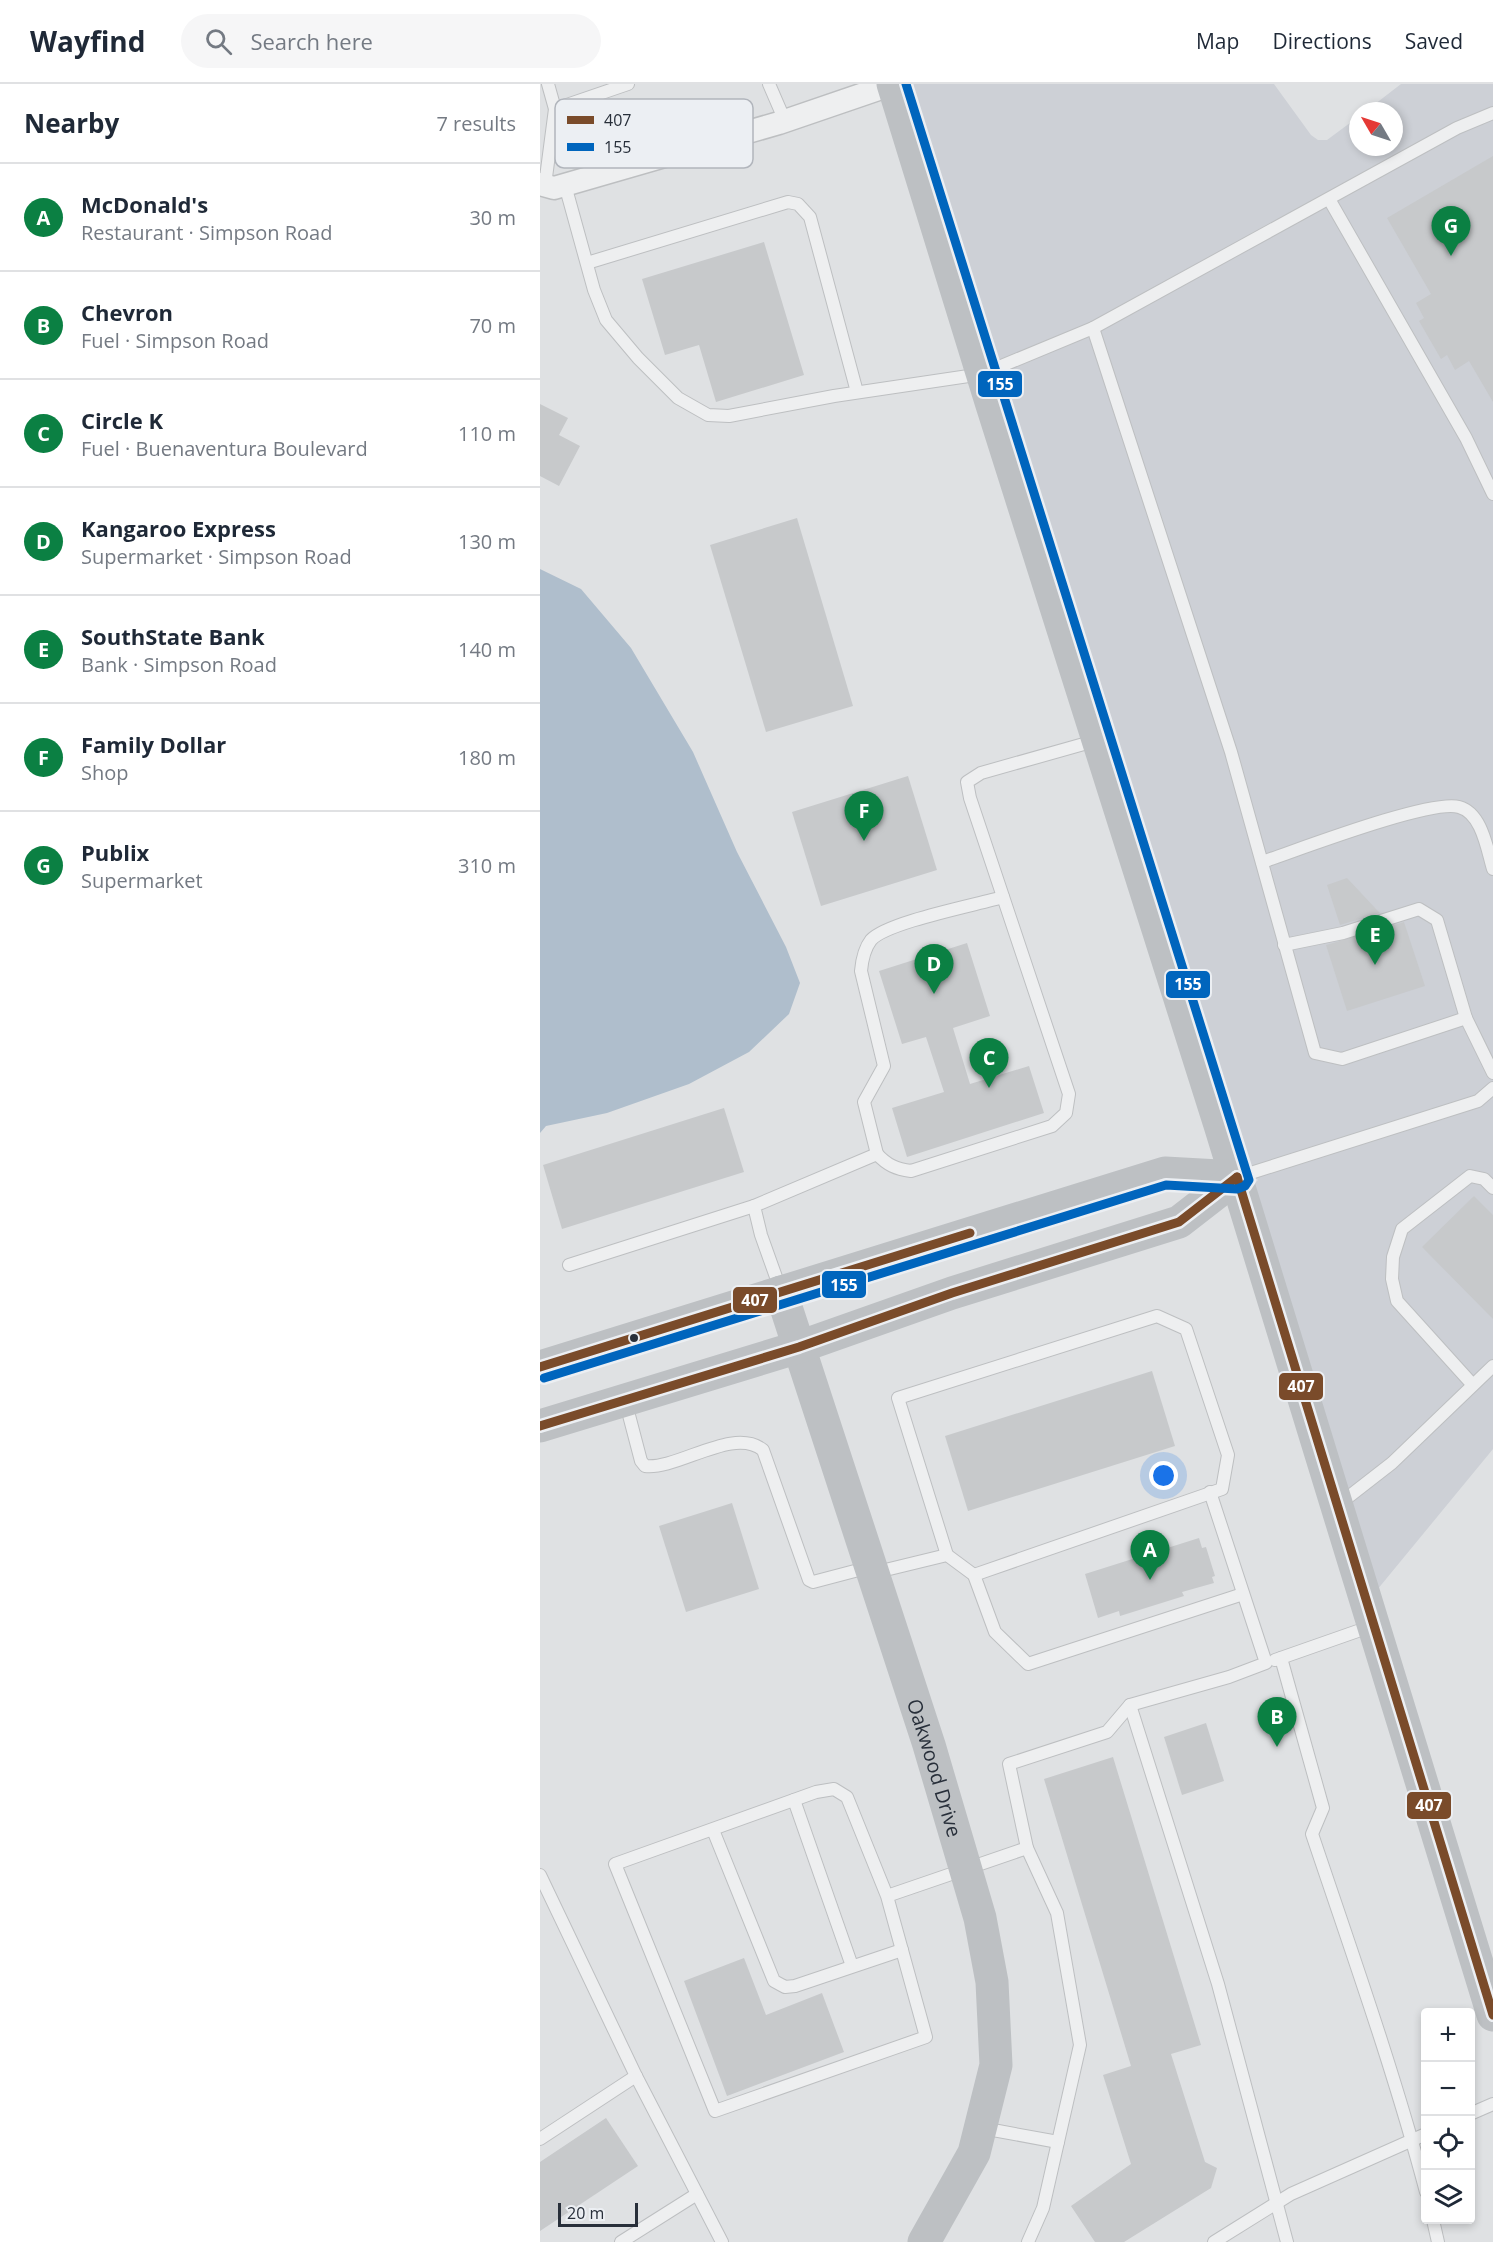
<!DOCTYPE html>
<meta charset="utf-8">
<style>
:root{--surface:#fff;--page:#f6f6f7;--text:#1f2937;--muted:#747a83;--line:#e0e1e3;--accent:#0b8043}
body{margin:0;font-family:"Open Sans",sans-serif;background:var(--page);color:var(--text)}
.controls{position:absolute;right:18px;bottom:18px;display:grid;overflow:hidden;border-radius:6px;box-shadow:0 3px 9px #0003}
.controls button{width:54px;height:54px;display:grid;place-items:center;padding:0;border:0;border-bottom:2px solid var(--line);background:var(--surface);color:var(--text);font:30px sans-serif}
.compass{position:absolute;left:809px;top:18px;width:54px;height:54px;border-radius:50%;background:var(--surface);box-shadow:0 3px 9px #0003;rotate:309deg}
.scale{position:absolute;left:18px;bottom:15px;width:80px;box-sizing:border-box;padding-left:6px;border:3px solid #282f3a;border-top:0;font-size:16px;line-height:21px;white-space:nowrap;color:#282f3a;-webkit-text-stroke:4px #eceff3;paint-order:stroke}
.you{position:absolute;left:624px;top:1392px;width:21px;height:21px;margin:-15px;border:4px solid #fff;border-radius:50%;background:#1a73e8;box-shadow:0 0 0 9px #1a73e833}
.badge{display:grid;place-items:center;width:39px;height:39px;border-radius:50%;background:var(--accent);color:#fff;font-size:20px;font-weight:700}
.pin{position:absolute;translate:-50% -50px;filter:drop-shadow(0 2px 3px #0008)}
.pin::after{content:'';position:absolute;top:32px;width:21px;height:18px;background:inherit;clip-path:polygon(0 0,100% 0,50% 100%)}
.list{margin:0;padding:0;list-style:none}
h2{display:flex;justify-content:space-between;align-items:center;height:78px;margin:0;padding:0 24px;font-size:26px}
h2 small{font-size:20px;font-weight:400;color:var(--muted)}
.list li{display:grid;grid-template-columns:39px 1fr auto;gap:18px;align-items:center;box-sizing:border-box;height:108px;padding:0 24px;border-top:2px solid var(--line)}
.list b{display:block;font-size:22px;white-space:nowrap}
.list p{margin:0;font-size:20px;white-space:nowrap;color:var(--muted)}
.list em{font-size:20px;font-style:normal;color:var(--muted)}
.icon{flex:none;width:33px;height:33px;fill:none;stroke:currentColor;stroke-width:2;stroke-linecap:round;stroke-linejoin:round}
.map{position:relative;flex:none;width:953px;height:2158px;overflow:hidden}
header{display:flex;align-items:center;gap:36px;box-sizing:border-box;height:84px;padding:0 30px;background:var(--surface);border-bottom:2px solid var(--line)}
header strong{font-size:28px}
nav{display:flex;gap:33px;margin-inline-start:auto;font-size:21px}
.search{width:420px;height:54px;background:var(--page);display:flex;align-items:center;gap:15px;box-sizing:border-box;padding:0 21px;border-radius:33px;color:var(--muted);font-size:22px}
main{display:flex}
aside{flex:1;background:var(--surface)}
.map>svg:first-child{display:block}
.built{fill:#cdd0d6}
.water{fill:#afbecc}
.building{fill:#c7c9cb}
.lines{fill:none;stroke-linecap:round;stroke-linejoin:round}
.lane-casing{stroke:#bdbfc1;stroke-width:14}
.street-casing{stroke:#bdbfc1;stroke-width:25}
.lane{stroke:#eeeff0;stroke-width:12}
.street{stroke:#eeeff0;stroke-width:22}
.secondary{stroke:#bdc0c3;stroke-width:33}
.bus-1-casing{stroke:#eceff3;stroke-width:14}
.bus-2-casing{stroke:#eceff3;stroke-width:14}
.bus-1{stroke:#7a4b2a;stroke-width:9}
.bus-2{stroke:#0065bd;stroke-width:9}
.bus-dot{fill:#282f3a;stroke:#eceff3;stroke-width:2}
.labels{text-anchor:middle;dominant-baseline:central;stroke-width:4.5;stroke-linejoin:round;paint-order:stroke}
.street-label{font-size:20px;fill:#282f3a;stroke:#eceff3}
.key{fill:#eceff3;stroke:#b1b5bc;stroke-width:1.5}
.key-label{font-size:16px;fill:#282f3a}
.line-badge{stroke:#eceff3;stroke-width:2}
.badge-label{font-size:16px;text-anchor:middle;font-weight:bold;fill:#fff}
</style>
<header>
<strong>Wayfind</strong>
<div class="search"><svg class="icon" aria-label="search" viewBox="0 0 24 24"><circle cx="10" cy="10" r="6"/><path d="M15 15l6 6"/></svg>Search here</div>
<nav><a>Map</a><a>Directions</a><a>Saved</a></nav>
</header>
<main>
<aside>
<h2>Nearby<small>7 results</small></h2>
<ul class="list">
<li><span class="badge">A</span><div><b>McDonald's</b><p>Restaurant · Simpson Road</p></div><em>30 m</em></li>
<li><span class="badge">B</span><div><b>Chevron</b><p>Fuel · Simpson Road</p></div><em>70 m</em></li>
<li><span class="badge">C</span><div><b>Circle K</b><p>Fuel · Buenaventura Boulevard</p></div><em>110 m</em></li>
<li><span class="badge">D</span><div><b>Kangaroo Express</b><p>Supermarket · Simpson Road</p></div><em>130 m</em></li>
<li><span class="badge">E</span><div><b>SouthState Bank</b><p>Bank · Simpson Road</p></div><em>140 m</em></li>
<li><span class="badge">F</span><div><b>Family Dollar</b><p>Shop</p></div><em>180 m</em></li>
<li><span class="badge">G</span><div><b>Publix</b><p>Supermarket</p></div><em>310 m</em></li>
</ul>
</aside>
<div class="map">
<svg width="953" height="2158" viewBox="0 0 953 2158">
<rect width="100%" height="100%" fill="#dfe1e3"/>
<path class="built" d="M369 0H734L771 51 778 56H787L818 33V63H854V27H826L861 0H953V1365L837 1506 714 1100 718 1096 711 1089V1080L708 1079 455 283Z"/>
<path class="water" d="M0 485 41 505 91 564 153 668 197 768 246 863 260 899 249 930 209 968 149 1000 67 1029 6 1042 0 1049Z"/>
<g class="building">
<path d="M953 72V318L929 277 915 286 907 271 901 275 879 237 884 234 876 219 891 210 847 134Z"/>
<path d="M224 158 264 291 176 318 159 261 125 271 102 195Z"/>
<path d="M0 320 28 334 19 351 40 362 19 402 0 392Z"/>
<path d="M257 434 313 622 226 648 170 461Z"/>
<path d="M368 692 397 786 281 822 252 728Z"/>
<path d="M807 794 836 825 840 829 800 841 787 801Z"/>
<path d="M864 838 885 902 807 927 786 861Z"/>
<path d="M427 859 450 932 413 944 430 1000 489 982 504 1029 367 1073 352 1024 404 1008 386 953 362 960 339 887Z"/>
<path d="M184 1024 204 1088 22 1145 3 1081Z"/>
<path d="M934 1112 953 1131V1235L882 1163Z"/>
<path d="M612 1287 635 1362 428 1427 405 1352Z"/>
<path d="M192 1419 219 1505 146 1528 119 1442Z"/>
<path d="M659 1454 662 1464 666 1463 675 1492 672 1493 674 1499 642 1508 644 1512 580 1532 579 1527 558 1534 545 1490Z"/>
<path d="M666 1639 684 1697 642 1711 624 1653Z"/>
<path d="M573 1673 661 1961 631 1970 665 2078 677 2084 671 2104 584 2158H555L531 2122 591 2080 563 1991 591 1982 504 1695Z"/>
<path d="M204 1874 226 1931 282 1909 304 1968 187 2012 144 1897Z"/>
<path d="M66 2034 98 2082 0 2147V2078Z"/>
</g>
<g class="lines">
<g class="lane-casing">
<g id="lane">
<path d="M8 0 15 25"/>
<path d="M229 0 245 37"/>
<path d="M5 101 15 25 88 0"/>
<path d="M25 101 54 206 66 236 98 274 138 314 168 331 189 332 294 312 442 290 553 244 917 44 953 29"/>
<path d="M789 115 926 354 953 410"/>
<path d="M47 179 248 118 258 120 270 133 317 308"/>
<path d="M553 244 691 668 775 969 802 975 926 934 953 989"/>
<path d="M722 778C758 766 890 715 919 723 942 729 947 765 953 785"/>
<path d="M744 861 803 849 879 825 897 836 926 934"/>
<path d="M337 1070 324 1018 344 982 321 887C322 876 324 865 331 856 347 838 436 821 463 813"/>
<path d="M698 1093 938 1017 953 1004"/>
<path d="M29 1181 214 1122"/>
<path d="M241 1207 221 1151 214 1122 337 1070C347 1081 356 1085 371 1087L512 1042 526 1029 529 1010 430 714 427 698 441 689 558 656"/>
<path d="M932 1300 857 1217 852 1195 853 1173 862 1145 930 1092 944 1095 953 1104"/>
<path d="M85 1316 101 1377 105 1382C138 1386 193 1342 223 1366L269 1496 273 1498 330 1483"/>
<path d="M798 1421 852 1379 953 1282"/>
<path d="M407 1471 358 1314 617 1232 646 1245 688 1371 682 1405 434 1491"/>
<path d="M333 1489 407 1471 434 1491 455 1548 488 1580 703 1510"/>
<path d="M741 1574 783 1724 772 1750C812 1869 854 1987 886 2108"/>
<path d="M735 1576 832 1542"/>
<path d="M590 1621 678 1900 747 2158"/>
<path d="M254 1716 312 1882"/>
<path d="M173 1746 234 1897 245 1903 255 1902 362 1866"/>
<path d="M487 1764 517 1829 540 1961 503 2124 488 2158"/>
<path d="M0 1791 96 1992 182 2158"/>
<path d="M347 1812 386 1953 175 2027 75 1780 276 1708 294 1705 307 1713 347 1812 487 1764 469 1680 567 1648 590 1621 689 1593 726 1579 670 1408"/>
<path d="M930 2030 953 2020"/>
<path d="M442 2044 518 2058"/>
<path d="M0 2055 96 1992"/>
<path d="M893 2136 898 2158"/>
<path d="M81 2158 157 2110"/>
<path d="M674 2158 751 2110 886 2050"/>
</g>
</g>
<g class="street-casing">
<path id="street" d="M0 100 14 104 239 39 353 0"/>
</g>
<use href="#lane" class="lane"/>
<use href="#street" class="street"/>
<g class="secondary">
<path d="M353 0 451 318 680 1041 953 1931"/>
<path id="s1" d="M241 1208 389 1661 440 1834 452 1898 456 1981 434 2069 384 2158"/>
<path d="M0 1283 625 1089 697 1093"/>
<path d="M0 1342 259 1263 412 1209 639 1138 697 1093"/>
</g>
<g class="bus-1-casing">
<g id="bus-1">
<path d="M697 1093 953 1931"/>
<path d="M0 1283 430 1149"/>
<path d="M0 1342 259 1263 412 1209 639 1138 697 1093"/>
</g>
</g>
<g class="bus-2-casing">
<path id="bus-2" d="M4 1294 626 1101 697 1105 705 1102 709 1096 366 0"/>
</g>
<use href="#bus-1" class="bus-1"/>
<use href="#bus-2" class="bus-2"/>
</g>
<circle class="bus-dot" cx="94" cy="1254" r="5"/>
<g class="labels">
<g class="street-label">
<text stroke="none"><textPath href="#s1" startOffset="500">Oakwood Drive</textPath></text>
</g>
</g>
<rect x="15" y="15" width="198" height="69" rx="9" class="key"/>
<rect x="27" y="32" width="27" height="8" fill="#7a4b2a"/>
<rect x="27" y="59" width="27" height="8" fill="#0065bd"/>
<g class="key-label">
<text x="64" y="42">407</text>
<text x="64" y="69">155</text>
</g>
<g class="line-badge">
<rect x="437" y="286" width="46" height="28" rx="6" fill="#0065bd"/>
<rect x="625" y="886" width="46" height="29" rx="6" fill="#0065bd"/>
<rect x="281" y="1186" width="46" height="29" rx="6" fill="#0065bd"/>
<rect x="192" y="1202" width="46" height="28" rx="6" fill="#7a4b2a"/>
<rect x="738" y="1288" width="46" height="29" rx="6" fill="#7a4b2a"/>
<rect x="866" y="1707" width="46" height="29" rx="6" fill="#7a4b2a"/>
</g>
<g class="badge-label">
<text x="460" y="306">155</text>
<text x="648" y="906">155</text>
<text x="304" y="1207">155</text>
<text x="215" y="1222">407</text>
<text x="761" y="1308">407</text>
<text x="889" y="1727">407</text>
</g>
</svg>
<div class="controls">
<button>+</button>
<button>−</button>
<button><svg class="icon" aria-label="locate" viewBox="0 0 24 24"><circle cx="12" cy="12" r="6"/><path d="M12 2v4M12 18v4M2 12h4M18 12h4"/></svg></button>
<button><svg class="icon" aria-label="layers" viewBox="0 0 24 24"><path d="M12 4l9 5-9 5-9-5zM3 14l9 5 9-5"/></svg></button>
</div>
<svg class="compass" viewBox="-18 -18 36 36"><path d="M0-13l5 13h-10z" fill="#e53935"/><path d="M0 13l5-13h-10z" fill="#747a83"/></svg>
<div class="scale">20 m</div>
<div class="you"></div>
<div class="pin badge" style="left:610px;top:1496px">A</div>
<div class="pin badge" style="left:737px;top:1663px">B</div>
<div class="pin badge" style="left:449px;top:1004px">C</div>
<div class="pin badge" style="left:394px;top:910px">D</div>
<div class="pin badge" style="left:835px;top:881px">E</div>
<div class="pin badge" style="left:324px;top:757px">F</div>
<div class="pin badge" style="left:911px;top:172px">G</div>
</div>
</main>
